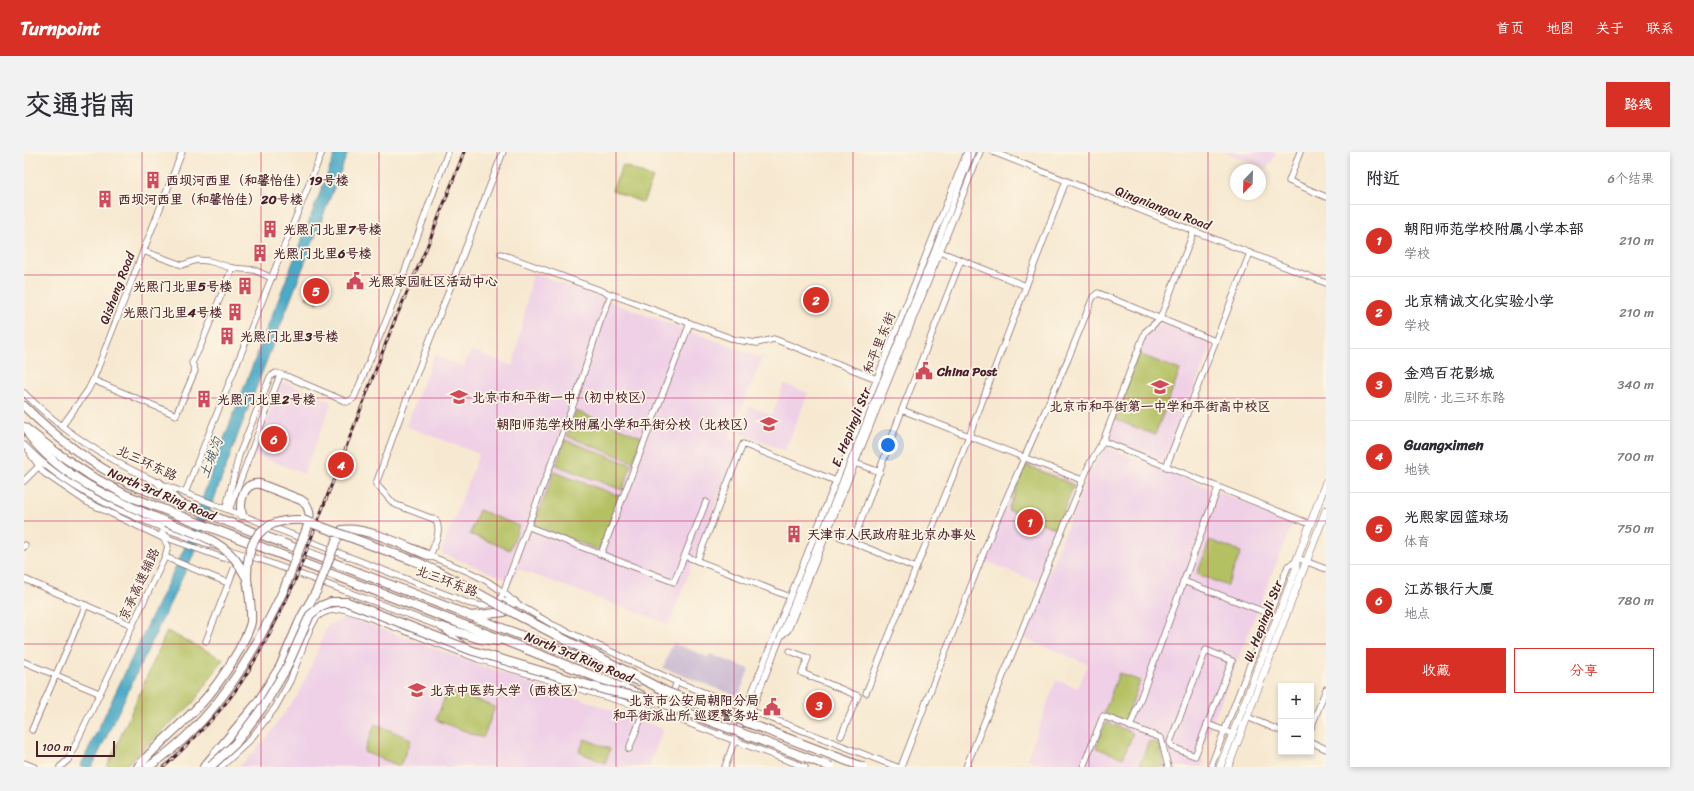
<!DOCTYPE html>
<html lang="zh">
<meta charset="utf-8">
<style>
:root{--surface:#fff;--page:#f2f2f3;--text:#2b2b33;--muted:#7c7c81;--line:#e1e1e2;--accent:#d93025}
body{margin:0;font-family:Sriracha,"LXGW WenKai TC",sans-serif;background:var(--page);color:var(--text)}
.controls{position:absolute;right:12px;bottom:12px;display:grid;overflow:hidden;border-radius:0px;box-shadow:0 2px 6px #0003}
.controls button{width:36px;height:36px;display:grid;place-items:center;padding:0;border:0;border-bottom:1px solid var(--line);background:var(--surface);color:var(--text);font:20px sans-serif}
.compass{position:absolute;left:1206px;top:12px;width:36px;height:36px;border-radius:50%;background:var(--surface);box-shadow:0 2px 6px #0003;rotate:203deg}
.scale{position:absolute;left:12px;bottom:10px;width:79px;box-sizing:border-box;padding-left:4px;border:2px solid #4a1f2b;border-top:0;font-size:11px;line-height:14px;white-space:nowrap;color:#4a1f2b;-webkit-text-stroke:3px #fcf5e5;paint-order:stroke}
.you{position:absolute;left:864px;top:293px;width:14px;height:14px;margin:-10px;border:3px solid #fff;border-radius:50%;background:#1a73e8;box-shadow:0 0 0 6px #1a73e833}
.badge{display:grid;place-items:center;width:26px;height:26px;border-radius:50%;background:var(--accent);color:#fff;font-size:13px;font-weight:700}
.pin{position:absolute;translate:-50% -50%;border:2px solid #fff;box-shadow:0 1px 4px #0006}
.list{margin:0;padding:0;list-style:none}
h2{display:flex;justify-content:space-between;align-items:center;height:52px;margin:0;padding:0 16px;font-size:17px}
h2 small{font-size:13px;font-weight:400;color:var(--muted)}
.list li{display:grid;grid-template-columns:26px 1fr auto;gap:12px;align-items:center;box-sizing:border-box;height:72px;padding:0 16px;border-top:1px solid var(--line)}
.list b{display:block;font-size:15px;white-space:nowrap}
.list p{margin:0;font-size:13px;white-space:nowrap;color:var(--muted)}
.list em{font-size:13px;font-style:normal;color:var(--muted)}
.actions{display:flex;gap:8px;padding:12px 16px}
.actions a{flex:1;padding:9px 0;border:1px solid var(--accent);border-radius:0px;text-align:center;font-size:14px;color:var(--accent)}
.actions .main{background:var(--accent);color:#fff}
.map{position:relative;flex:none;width:1302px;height:615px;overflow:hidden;border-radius:0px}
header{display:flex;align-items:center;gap:24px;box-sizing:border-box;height:56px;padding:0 20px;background:var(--accent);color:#fff}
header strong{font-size:19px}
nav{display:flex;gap:22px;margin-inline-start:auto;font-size:14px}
.intro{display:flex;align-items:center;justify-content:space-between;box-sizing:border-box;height:96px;padding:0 24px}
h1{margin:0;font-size:28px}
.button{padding:10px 18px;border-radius:0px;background:var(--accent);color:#fff;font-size:14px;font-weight:700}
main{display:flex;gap:24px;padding:0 24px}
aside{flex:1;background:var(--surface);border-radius:0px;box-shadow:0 2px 6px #0003}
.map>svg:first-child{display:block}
.built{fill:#efd0e7}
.industrial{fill:#cdbed3}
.green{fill:#b4c163;stroke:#7f7047}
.water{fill:#48abc7;stroke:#496579}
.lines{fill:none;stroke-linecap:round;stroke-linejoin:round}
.minor-casing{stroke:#876665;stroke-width:7}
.major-casing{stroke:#876665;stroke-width:8}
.highway-casing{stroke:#876665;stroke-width:10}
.minor{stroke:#fff;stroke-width:5.5}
.major{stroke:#fff;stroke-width:7}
.highway{stroke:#fff;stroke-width:8}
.rail-casing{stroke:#4a1f2b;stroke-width:3}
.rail{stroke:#fcf5e5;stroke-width:1.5;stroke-dasharray:4.5;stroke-linecap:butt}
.highway-bridge-casing{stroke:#876665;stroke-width:10;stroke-linecap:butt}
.highway-bridge{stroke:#fff;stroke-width:8}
.grid{fill:none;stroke:#c2185b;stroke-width:1;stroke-opacity:0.55}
.labels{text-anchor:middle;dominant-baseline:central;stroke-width:3.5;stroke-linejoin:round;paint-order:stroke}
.poi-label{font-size:13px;font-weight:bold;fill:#4a1f2b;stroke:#fcf5e5;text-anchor:start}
.street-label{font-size:13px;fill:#4a1f2b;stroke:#fcf5e5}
.water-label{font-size:14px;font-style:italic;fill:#495769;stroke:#fcf5e5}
</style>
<header>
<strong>Turnpoint</strong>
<nav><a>首页</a><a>地图</a><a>关于</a><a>联系</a></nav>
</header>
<div class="intro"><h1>交通指南</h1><a class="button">路线</a></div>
<main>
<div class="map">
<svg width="1302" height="615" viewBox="0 0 1302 615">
<rect width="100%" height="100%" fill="#fcf5e5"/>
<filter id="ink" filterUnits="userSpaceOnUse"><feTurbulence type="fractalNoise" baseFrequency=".025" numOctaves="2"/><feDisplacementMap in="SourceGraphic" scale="8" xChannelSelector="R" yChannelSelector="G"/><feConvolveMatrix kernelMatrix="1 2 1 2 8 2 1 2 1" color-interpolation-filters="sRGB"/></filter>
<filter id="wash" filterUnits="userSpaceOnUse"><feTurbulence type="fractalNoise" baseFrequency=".012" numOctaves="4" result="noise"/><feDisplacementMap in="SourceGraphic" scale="16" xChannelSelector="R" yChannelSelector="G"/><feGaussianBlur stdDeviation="0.9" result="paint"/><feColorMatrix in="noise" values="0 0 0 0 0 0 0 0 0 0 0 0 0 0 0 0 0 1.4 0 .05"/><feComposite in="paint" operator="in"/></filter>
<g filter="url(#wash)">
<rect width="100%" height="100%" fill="#f7e9d1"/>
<g class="built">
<path d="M1200 0H1252L1247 12H1245L1243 17Z"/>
<path d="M509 121 738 206 705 286 714 293 645 472 494 417 488 429 417 401 455 302 382 274 410 203 440 215 447 198 489 214Z"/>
<path d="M1139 171 1188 191 1141 310 1083 287 1122 185Z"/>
<path d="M260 230 306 249 307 253 280 322 229 302 257 233Z"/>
<path d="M760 232 784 241 761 299 714 280 725 254 748 263Z"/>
<path d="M1083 295 1269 370 1174 606 1181 609 1178 615H1023L1003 607 1032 528 1054 536 1064 512 998 485 1067 317Z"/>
<path d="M1000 310 1053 331 1013 430 959 408Z"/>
<path d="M319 466 329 467 512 533 546 543 639 577 625 615H215L241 588 273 544 286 517 303 474Z"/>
</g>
<path class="industrial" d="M649 491 684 505 686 502 725 517 716 540 710 543 639 516Z"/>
<g class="green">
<path d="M599 13 629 26 619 51 588 38Z"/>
<path d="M290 127 302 132 294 151 282 146Z"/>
<path d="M1115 202 1156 218 1131 283 1090 267Z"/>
<path d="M552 259 618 285 609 310 543 284Z"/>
<path d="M541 288 608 313 598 338 532 313Z"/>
<path d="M1002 313 1050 333 1033 377 984 358Z"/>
<path d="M530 320 596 344 575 398 510 373Z"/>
<path d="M455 358 495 374 486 398 446 382Z"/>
<path d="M1186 388 1217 400 1203 434 1173 422Z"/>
<path d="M143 479 199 507 169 551 100 615H83Z"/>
<path d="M1095 521 1116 529 1101 569 1080 561Z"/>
<path d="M424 537 471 555 459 586 412 568Z"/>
<path d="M1082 570 1109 581 1099 606 1072 596Z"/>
<path d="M351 572 387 587 376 614 340 600Z"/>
<path d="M561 587 586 597 581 611 555 600Z"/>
<path d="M1125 589 1135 592 1140 615H1124L1116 612Z"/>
</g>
<path class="water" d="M312 0H324L216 277 170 401 68 615H56L160 397 201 284Z"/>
</g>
<g filter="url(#ink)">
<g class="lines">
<g class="minor-casing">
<g id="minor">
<path d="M479 0 380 254 352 332 370 352 412 368C418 380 410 393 406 404 438 417 465 425 490 450"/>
<path d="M969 0 1302 131"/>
<path d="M1276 0 1265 29 1302 45"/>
<path d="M119 99 158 113 173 108 185 109 208 116"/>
<path d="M477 102 712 188 733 191 750 187 853 227"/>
<path d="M937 108 1002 134"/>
<path d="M69 228 152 263 171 219 168 211 177 193 208 116 230 118 248 126"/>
<path d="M0 241C39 280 85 309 135 331L444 451 458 454 476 449 490 450 529 473 653 530 873 615"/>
<path d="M878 258 1058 328"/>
<path d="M38 274 64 238 69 228 158 0"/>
<path d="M1079 289 1286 372"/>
<path d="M0 293C41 336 95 360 150 380 165 385 179 391 194 395"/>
<path d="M7 303 20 321 63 350 139 386 144 394 141 405 44 608 36 615"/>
<path d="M831 311 856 320"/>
<path d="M1142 315 1226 101"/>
<path d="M0 329 15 314"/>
<path d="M161 341 298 0"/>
<path d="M202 356 215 303 246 225 252 221 262 224 323 250 330 246 367 157 424 0"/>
<path d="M205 358 256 223"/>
<path d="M505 375 650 430 682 350"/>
<path d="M804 380 892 416"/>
<path d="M138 381 146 387 199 406H224"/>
<path d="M829 390 878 258 937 108 914 99"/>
<path d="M0 395 1 393"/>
<path d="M202 397 238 408 418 475 439 493"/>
<path d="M577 402 666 171"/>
<path d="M661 404 761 443"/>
<path d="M141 405 204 431"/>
<path d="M1273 406 1302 417"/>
<path d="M673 409 719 292 812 329"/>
<path d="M0 427 108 473"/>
<path d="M1159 429 1254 465"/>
<path d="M476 449 552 245 576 170 587 143"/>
<path d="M758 483 764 478 956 0"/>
<path d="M182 489 210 417 215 409"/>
<path d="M1182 498 1208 509 1171 604 1148 595 1146 590Z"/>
<path d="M766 499 784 506 778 521 834 544 817 584"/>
<path d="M0 510 75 541"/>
<path d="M842 541 945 284 1042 29"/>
<path d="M640 562 653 530"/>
<path d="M1223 565 1257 579"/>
<path d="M720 572 727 559 911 98 948 0"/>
<path d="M1183 572 1204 580"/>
<path d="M1106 575 1194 336"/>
<path d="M1287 576 1302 537"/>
<path d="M8 578 62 453"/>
<path d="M696 583 708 551"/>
<path d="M1287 590 1302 597"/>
<path d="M605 597 621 556"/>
<path d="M0 611 10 615"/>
<path d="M197 615 225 589 251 556 266 529 285 479 292 466 297 462 304 459 319 457 339 463 454 507 640 562 781 615"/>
<path d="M701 615 725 548 943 0"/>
<path d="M877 615 968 379 1044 207 1069 145 1074 141 1191 189"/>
<path d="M942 615 1065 313 1079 289 1121 180 1136 167 1170 79"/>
<path d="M1059 615 1079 564 1137 586 1144 615"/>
<path d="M1188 615V611L1264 414 1272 410"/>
</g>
</g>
<g class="major-casing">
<g id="major">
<path d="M1196 615 1272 417V410L1302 330"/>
<path d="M1204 615 1302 358"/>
</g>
</g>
<g class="highway-casing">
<g id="highway">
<path d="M0 254C32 286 66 311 106 332L615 529"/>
<path d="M0 275 33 301 67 324 102 343 484 490 617 543"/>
<path d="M5 283C38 327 93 349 142 370"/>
<path d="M135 331 153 349"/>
<path d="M218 363C215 349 219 330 236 332L277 348C287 354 287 366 283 376"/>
<path d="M313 387 318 378C342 374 383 395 406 404"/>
<path d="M447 464 480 460 490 450"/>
<path d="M418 475 456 487 473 489"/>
<path d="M114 615C131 594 153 577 172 557 189 540 203 519 215 498 219 489 225 480 227 470 228 456 225 441 223 427"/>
<path d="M124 615C190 571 228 506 261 435"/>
<path d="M180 615 234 550 256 515 277 466 293 438"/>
</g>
</g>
<use href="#minor" class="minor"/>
<use href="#major" class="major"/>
<use href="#highway" class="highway"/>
<g class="rail-casing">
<path id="rail" d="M140 615C165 592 191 567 211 539 235 505 253 468 270 431L370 170 403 95 440 0"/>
</g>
<use href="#rail" class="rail"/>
<g class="highway-bridge-casing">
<g id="highway-bridge">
<path d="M142 370C166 379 192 386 210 406 215 412 219 420 223 426"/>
<path d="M223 427C223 387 236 366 279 368L393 410 421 423 499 466 643 540 839 615"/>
<path d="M261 435 283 376"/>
<path d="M293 438 312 389"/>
<path d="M187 614 211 592 241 552 262 517 286 463 297 454 307 450H323L449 499 581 538 630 548 807 615"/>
</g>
</g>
<use href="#highway-bridge" class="highway-bridge"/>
</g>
</g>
<path class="grid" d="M118 0V615M237 0V615M355 0V615M473 0V615M592 0V615M710 0V615M829 0V615M947 0V615M1065 0V615M1184 0V615M0 123H1302M0 246H1302M0 369H1302M0 492H1302"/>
<defs>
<g id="building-bare" transform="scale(1.38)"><path d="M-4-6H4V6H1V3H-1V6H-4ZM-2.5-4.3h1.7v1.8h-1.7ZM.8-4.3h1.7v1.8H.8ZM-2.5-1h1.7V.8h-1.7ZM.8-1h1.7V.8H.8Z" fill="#d1495b" stroke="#fcf5e5" stroke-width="2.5" paint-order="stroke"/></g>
<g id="civic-bare" transform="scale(1.38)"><path d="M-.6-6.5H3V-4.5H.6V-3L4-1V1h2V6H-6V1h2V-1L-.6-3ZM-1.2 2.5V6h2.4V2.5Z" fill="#d1495b" stroke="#fcf5e5" stroke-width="2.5" paint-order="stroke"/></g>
<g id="school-bare" transform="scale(1.38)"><path d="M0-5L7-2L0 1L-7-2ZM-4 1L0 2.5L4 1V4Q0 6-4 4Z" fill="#d1495b" stroke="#fcf5e5" stroke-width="2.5" paint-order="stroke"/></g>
<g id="university-bare" transform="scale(1.38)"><path d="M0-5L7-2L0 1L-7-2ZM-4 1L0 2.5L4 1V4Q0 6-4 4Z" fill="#d1495b" stroke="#fcf5e5" stroke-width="2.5" paint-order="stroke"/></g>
</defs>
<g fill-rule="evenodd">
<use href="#building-bare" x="129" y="28"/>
<use href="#building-bare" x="81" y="47"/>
<use href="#building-bare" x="246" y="77"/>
<use href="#building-bare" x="236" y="101"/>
<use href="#civic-bare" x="331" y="129"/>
<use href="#building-bare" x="221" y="134"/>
<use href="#building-bare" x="211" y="160"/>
<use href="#building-bare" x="203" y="184"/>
<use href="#civic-bare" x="900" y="219"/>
<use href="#school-bare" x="1136" y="235"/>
<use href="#school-bare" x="435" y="245"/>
<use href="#building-bare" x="180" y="247"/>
<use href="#school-bare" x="745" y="272"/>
<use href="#building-bare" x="770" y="382"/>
<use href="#university-bare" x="393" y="538"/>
<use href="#civic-bare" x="748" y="555"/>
</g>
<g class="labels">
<g class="poi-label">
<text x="142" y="28">西坝河西里（和馨怡佳）19号楼</text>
<text x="94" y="47">西坝河西里（和馨怡佳）20号楼</text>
<text x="259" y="77">光熙门北里7号楼</text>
<text x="249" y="101">光熙门北里6号楼</text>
<text x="344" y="129">光熙家园社区活动中心</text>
<text x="208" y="134" text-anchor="end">光熙门北里5号楼</text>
<text x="198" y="160" text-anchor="end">光熙门北里4号楼</text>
<text x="216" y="184">光熙门北里3号楼</text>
<text x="913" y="219">China Post</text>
<text x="448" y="245">北京市和平街一中（初中校区）</text>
<text x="193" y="247">光熙门北里2号楼</text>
<text x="1136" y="254" text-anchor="middle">北京市和平街第一中学和平街高中校区</text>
<text x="732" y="272" text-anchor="end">朝阳师范学校附属小学和平街分校（北校区）</text>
<text x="783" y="382">天津市人民政府驻北京办事处</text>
<text x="406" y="538">北京中医药大学（西校区）</text>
<text x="735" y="548" text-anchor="end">北京市公安局朝阳分局<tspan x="735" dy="15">和平街派出所 巡逻警务站</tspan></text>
</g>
<g class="street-label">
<text transform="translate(1139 56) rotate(21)">Qingniangou Road</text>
<text transform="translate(93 136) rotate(-69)">Qisheng Road</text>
<text transform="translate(855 191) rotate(-68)">和平里东街</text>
<text transform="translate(827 275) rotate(-68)">E. Hepingli Str</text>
<text transform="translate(123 311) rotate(25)">北三环东路</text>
<text transform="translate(138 342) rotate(23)">North 3rd Ring Road</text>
<text transform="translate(423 429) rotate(20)">北三环东路</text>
<text transform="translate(115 432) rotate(-65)">京承高速辅路</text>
<text transform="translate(1239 469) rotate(-69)">W. Hepingli Str</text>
<text transform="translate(555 505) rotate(22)">North 3rd Ring Road</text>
</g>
<g class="water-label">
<text transform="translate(187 306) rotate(-69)">土城沟</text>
</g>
</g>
</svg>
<div class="controls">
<button>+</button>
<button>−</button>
</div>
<svg class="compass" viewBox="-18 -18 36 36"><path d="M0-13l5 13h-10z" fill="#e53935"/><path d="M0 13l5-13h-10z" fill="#7c7c81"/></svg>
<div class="scale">100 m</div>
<div class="you"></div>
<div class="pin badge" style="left:1006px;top:370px">1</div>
<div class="pin badge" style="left:792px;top:148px">2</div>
<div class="pin badge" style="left:795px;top:553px">3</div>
<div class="pin badge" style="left:317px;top:313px">4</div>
<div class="pin badge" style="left:292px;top:139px">5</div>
<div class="pin badge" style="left:250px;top:287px">6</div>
</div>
<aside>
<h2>附近<small>6个结果</small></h2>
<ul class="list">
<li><span class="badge">1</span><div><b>朝阳师范学校附属小学本部</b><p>学校</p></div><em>210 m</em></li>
<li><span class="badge">2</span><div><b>北京精诚文化实验小学</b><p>学校</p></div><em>210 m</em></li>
<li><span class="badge">3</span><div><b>金鸡百花影城</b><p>剧院 · 北三环东路</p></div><em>340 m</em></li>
<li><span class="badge">4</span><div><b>Guangximen</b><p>地铁</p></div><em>700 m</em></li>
<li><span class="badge">5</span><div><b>光熙家园篮球场</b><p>体育</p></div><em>750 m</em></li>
<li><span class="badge">6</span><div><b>江苏银行大厦</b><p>地点</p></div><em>780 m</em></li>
</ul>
<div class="actions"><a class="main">收藏</a><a>分享</a></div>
</aside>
</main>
